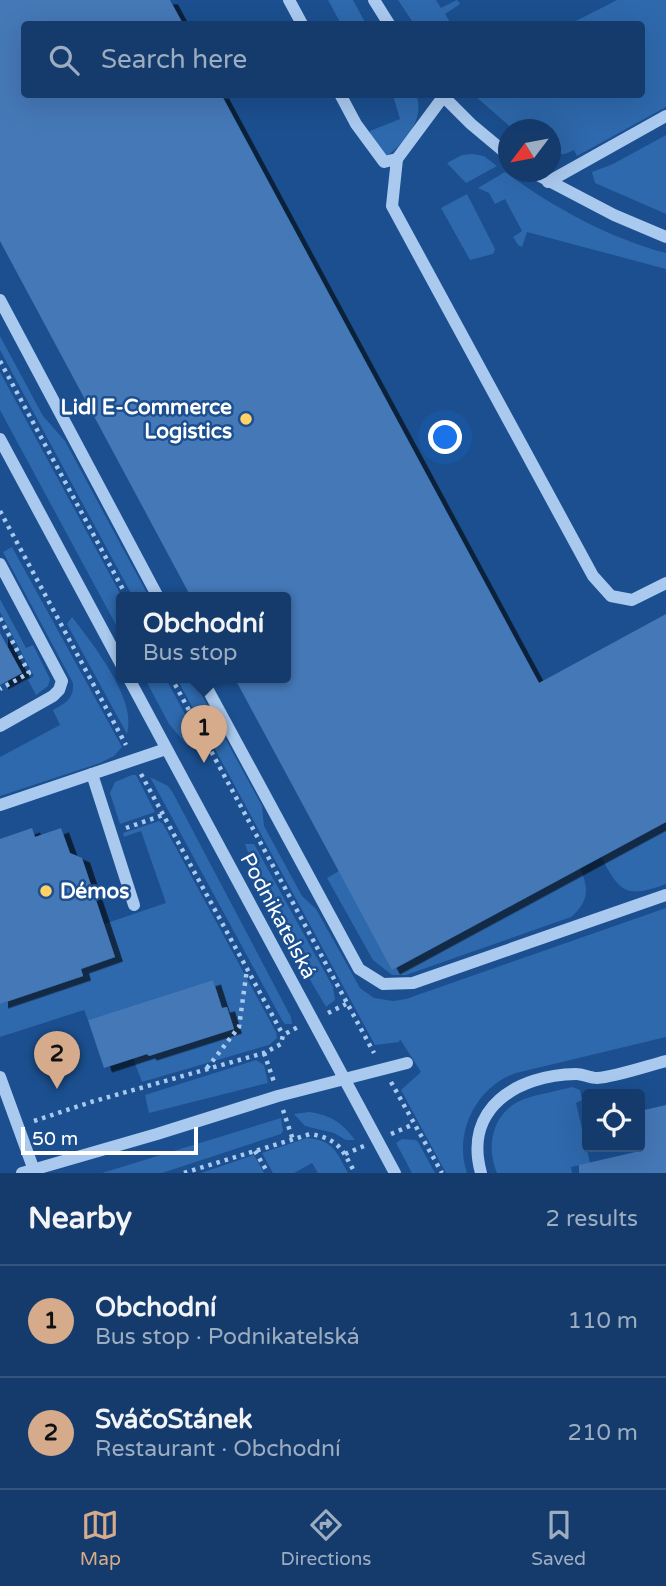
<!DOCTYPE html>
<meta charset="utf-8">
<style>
:root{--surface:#143b6b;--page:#1d4271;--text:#f1f3f6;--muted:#9dadc1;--line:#33557e;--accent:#d6ab8b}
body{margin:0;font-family:"Varela Round",sans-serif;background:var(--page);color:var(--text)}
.controls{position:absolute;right:21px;bottom:21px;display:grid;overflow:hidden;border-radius:7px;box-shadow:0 7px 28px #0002}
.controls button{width:63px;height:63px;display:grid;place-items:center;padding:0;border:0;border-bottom:2px solid var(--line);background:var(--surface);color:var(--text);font:35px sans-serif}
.compass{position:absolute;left:498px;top:119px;width:63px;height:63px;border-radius:50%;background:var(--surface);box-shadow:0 7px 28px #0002;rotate:238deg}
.scale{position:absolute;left:21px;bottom:18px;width:177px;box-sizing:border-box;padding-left:7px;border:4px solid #fff;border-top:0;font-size:19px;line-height:24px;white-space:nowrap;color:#fff;-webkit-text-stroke:5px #1b4f8f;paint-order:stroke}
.you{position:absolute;left:446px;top:438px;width:24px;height:24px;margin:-18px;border:5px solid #fff;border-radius:50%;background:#1a73e8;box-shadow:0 0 0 10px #1a73e833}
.badge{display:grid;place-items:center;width:46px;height:46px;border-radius:50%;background:var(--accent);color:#111;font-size:23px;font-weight:700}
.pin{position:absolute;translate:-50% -58px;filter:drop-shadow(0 2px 4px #0008)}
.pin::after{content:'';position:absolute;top:37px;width:24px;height:21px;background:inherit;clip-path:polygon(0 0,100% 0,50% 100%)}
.popup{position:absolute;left:116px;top:592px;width:175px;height:91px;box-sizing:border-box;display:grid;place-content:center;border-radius:7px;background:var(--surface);filter:drop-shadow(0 2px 5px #0005);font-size:23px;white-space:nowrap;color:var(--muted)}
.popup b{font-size:26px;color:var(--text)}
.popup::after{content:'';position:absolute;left:50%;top:100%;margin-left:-14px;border:14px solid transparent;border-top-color:var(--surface)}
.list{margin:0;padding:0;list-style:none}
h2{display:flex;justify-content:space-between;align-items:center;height:91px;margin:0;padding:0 28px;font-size:30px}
h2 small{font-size:23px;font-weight:400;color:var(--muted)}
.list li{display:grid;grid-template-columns:46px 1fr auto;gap:21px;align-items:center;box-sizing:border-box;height:112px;padding:0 28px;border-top:2px solid var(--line)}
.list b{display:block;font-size:26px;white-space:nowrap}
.list p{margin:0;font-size:23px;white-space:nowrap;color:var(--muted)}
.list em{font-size:23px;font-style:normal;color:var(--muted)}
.icon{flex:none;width:38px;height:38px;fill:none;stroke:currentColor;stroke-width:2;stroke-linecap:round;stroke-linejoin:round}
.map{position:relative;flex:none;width:666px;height:1173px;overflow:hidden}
.search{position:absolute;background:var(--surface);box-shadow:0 7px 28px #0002;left:21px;right:21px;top:21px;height:77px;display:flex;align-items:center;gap:18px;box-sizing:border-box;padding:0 24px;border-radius:7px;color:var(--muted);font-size:26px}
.sheet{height:315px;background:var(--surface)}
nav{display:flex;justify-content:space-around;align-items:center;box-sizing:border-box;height:98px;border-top:2px solid var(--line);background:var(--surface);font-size:19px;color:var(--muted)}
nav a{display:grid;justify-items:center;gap:4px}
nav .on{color:var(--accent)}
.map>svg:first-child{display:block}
.green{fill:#2e69ad}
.building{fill:#4478b7;filter:url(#shadow)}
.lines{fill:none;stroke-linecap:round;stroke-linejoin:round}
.path{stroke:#a9c9ee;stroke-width:4.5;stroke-dasharray:3.5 5;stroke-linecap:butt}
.minor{stroke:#a9c9ee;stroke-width:12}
.poi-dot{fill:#ffd166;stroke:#1b4f8f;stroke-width:2.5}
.labels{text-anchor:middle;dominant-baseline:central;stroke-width:5;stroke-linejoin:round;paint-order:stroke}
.poi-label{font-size:21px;font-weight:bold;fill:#fff;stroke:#1b4f8f;text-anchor:end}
.street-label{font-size:21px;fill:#fff;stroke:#1b4f8f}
</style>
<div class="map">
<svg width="666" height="1173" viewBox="0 0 666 1173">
<defs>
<filter id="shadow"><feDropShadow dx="8" dy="4.5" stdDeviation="0" flood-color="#0009"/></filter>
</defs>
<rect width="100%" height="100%" fill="#1b4f8f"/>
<g class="green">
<path d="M328 0H353L366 24H341Z"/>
<path d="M398 0H436L441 8 457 0 460 4 445 14 451 24H414Z"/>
<path d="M617 0H666V107L577 156 574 150 565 154H551L550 130 513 129 474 95 642 94V24H570Z"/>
<path d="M393 95H416C426 119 404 143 386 157L368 137 370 131 400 119Z"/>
<path d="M666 135V214L595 183 592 172 613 164Z"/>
<path d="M473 154 484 156 497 166 466 183 447 163 462 155Z"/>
<path d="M505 172C553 207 609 238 666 253V269L527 232 522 247 518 245 513 237 522 231 505 199 495 204 489 193 478 188Z"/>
<path d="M467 194 495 249 493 254 470 260 441 208Z"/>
<path d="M0 336 43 416 65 441 149 597H133L0 350Z"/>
<path d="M0 372 122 597V636L0 410Z"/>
<path d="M12 547 122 747 114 756 100 763 0 796V757L60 725 53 710C66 703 74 699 73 683L3 552Z"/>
<path d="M0 599 26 648 33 645 50 679 48 686 36 695 28 680 34 676 0 612Z"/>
<path d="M72 617C92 643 138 700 127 734L67 624Z"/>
<path d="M144 677H165L195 733V738L187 745 169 724Z"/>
<path d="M176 677H192L262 806 264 826 302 896 316 909 360 988 374 998 393 1001 406 999 666 908V1037L516 1073C477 1086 453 1133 467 1173H446L401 1090 421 1072 400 1039 399 1042 375 1045Z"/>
<path d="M132 775H136L155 812 120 824 110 793 115 782Z"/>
<path d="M150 777 168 786 173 793 291 1017 292 1024H285L282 1020Z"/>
<path d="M159 821 163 824 276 1032 277 1038 269 1045 142 1082 133 1058 147 1054 149 1056 234 1029 227 1007 222 1008 213 980 88 1020 84 1010 0 1037V1004L82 976 81 969 115 957 104 924 166 903 141 831 124 837 123 833Z"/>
<path d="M666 822V884C625 899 620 892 601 857Z"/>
<path d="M245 844H254L333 987 335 1000 326 1007 269 910Z"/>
<path d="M580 868C589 889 589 901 571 917L406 975H392L373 960 327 878 339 871Z"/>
<path d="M256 1060 264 1065 268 1083 149 1113 145 1095Z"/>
<path d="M572 1087 580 1090 582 1100 576 1103 590 1163 571 1167 572 1173H497C485 1145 493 1111 524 1099 539 1094 557 1091 572 1087Z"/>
<path d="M309 1112C330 1115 342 1122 355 1140H346L334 1133 305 1126 294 1114Z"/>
<path d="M281 1118 283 1131 281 1134 162 1173H102Z"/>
<path d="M307 1138C333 1140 336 1151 348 1173H318L312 1163 294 1173H273L262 1153Z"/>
<path d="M402 1139 416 1140 418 1142 435 1173H412L396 1143Z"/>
<path d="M254 1155 264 1173H201Z"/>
</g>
<g class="building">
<path d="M0 0H170L183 24H24V94H221L539 683 666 614V822L392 970 234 677H286V597H191L0 241Z"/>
<path d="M0 633 22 673 0 685Z"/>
<path d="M32 828 35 837 61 828 70 853 82 858 115 957 81 969 83 976 0 1004V839Z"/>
<path d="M213 980 222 1008 227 1007 234 1029 149 1056 147 1054 104 1068 88 1020Z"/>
<path d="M666 1105V1173H579V1165L640 1151V1111Z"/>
</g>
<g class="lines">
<g class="path">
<path d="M0 361 127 597"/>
<path d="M0 511 126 745"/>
<path d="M0 618 29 673 0 689"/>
<path d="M171 677 374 1053"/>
<path d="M141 774 283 1035"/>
<path d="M126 828 163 815"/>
<path d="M328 1013 346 1004"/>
<path d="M264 1053 274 1082"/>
<path d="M207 1068 239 1027 247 969"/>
<path d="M391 1082 442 1173"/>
<path d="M283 1110 293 1140"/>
<path d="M34 1121 91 1102 264 1053 281 1044 283 1035 298 1027"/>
<path d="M391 1134 414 1124"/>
<path d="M255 1151 268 1173"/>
<path d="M345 1154 364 1146"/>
<path d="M184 1173 310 1134C339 1139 342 1149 355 1173"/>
</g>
<g class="minor">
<path d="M289 0 302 24"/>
<path d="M374 0 389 24"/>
<path d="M340 94 356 124 384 162 397 159"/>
<path d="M441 94 471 124 508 155"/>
<path d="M443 97 397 159 392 206 593 576 611 596 632 600 666 583"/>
<path d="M532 172 614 215 666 237"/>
<path d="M548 182 666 116"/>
<path d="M0 300 158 597"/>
<path d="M0 439 122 666"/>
<path d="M0 564 62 681 59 690 53 696 0 726"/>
<path d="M128 677 395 1173"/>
<path d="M201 677 359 969 383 984 413 983 666 895"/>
<path d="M92 774 134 905"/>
<path d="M0 805 166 749"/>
<path d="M0 1077 35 1173"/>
<path d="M22 1173 157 1134 278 1096 407 1063"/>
<path d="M481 1173C463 1108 517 1075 576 1074 583 1074 590 1078 597 1078 615 1077 647 1066 666 1061"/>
</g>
</g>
<g class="poi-dot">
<circle cx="246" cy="419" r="7"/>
<circle cx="46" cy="891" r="7"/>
</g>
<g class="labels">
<g class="poi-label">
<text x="232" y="407">Lidl E-Commerce<tspan x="232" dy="24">Logistics</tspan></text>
<text x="60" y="891" text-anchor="start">Démos</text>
</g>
<g class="street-label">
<text transform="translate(278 916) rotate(62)">Podnikatelská</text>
</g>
</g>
</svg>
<div class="controls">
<button><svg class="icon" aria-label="locate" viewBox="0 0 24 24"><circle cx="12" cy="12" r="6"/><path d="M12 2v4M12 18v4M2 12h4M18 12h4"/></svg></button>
</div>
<svg class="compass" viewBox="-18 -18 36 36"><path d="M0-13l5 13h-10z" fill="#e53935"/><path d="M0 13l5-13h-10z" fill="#9dadc1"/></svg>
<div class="scale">50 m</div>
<div class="you"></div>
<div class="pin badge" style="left:204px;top:763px">1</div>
<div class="popup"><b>Obchodní</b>Bus stop</div>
<div class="pin badge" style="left:57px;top:1089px">2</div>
<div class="search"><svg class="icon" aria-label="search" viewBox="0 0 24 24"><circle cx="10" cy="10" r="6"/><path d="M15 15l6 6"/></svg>Search here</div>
</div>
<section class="sheet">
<h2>Nearby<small>2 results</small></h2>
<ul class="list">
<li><span class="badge">1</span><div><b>Obchodní</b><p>Bus stop · Podnikatelská</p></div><em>110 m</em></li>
<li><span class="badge">2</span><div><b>SváčoStánek</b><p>Restaurant · Obchodní</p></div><em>210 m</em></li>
</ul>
</section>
<nav>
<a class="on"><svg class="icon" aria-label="map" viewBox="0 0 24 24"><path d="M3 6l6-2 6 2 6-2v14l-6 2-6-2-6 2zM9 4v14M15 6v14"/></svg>Map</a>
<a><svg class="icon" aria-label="directions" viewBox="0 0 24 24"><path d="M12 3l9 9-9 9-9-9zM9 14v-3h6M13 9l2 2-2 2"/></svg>Directions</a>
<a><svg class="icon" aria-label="saved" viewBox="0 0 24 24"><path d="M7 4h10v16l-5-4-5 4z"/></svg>Saved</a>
</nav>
